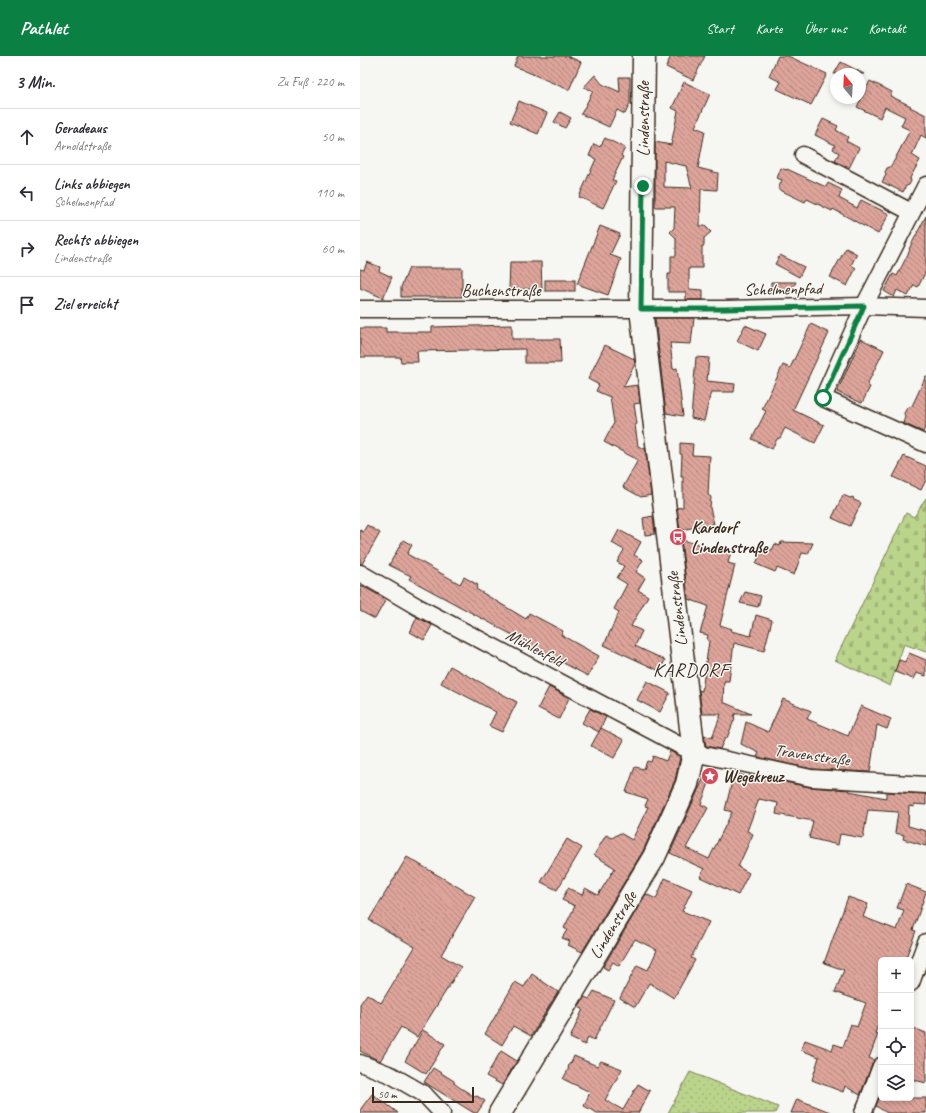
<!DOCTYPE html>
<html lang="de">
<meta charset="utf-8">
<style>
:root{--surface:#fff;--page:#f7f7f7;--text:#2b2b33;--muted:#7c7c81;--line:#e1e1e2;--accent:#0b8043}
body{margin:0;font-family:Caveat,sans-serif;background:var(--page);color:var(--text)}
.controls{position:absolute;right:12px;bottom:12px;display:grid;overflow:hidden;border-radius:6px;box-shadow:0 2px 6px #0003}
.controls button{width:36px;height:36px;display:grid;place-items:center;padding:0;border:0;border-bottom:1px solid var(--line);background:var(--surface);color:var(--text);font:20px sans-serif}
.compass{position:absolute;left:470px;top:12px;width:36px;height:36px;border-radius:50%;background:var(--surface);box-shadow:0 2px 6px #0003;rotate:342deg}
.scale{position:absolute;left:12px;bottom:10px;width:102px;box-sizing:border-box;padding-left:4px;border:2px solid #3b2a1e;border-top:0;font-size:11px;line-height:14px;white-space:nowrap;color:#3b2a1e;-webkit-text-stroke:3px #f6f6f2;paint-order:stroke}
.stop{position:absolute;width:12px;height:12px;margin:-9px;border:3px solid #0b8043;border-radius:50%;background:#fff}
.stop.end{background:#0b8043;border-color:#fff;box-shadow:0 1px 4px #0008}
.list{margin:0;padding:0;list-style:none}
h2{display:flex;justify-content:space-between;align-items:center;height:52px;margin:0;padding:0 16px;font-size:17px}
h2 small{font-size:13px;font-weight:400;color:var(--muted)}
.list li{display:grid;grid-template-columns:26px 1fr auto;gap:12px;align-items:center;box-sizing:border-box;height:56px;padding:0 16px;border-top:1px solid var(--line)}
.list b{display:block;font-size:15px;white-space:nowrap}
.list p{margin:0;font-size:13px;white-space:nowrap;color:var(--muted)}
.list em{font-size:13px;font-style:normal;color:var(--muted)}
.icon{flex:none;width:22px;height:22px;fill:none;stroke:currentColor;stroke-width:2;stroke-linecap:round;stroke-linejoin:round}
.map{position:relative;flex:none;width:566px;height:1057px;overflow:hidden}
header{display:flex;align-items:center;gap:24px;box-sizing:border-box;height:56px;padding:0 20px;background:var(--accent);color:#fff}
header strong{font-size:19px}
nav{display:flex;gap:22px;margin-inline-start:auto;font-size:14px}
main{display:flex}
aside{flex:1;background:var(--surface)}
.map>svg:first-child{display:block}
.grass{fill:url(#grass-dots);stroke:#7a7f54}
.cemetery{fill:url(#cemetery-stones);stroke:#7a7f54}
.building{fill:url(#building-back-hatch);stroke:#3b2a1e;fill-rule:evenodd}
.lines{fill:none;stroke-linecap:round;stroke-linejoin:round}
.street-casing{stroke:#3b2a1e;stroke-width:19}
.secondary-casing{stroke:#3b2a1e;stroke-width:25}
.street{stroke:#f6f6f2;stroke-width:16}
.secondary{stroke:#f6f6f2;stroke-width:22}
.route{stroke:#0b8043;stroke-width:5}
.labels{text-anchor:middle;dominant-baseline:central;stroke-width:3;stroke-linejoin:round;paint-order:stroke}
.street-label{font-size:17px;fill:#3b2a1e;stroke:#f6f6f2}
.poi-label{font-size:17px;font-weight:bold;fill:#3b2a1e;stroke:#f6f6f2;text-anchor:start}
.quarter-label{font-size:19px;letter-spacing:1px;fill:#3b2a1e;stroke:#f6f6f2}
</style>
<header>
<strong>Pathlet</strong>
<nav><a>Start</a><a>Karte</a><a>Über uns</a><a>Kontakt</a></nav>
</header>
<main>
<aside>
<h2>3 Min.<small>Zu Fuß · 220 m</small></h2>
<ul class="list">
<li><svg class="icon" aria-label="ahead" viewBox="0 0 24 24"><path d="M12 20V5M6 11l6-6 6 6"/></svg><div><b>Geradeaus</b><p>Arnoldstraße</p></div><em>50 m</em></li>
<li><svg class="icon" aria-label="left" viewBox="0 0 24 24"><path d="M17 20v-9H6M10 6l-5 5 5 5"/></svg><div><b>Links abbiegen</b><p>Schelmenpfad</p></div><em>110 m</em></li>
<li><svg class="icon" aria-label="right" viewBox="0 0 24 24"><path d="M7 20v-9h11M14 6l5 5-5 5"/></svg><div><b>Rechts abbiegen</b><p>Lindenstraße</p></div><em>60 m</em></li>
<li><svg class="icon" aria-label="arrive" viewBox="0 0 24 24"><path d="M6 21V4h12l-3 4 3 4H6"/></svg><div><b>Ziel erreicht</b></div></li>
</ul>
</aside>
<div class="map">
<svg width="566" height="1057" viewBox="0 0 566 1057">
<defs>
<pattern id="grass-dots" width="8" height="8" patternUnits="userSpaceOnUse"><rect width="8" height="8" fill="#bad48b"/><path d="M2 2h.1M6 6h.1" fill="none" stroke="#a1b678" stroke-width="1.8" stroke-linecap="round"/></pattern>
<pattern id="cemetery-stones" width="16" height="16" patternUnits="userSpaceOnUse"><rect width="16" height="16" fill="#bad48b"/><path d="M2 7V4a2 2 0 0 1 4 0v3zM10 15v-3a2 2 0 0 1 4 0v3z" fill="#a1b678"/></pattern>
<pattern id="building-back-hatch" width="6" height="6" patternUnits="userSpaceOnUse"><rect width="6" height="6" fill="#dda49a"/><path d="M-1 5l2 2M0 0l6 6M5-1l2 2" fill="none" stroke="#b4867d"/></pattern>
</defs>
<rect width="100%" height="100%" fill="#f6f6f2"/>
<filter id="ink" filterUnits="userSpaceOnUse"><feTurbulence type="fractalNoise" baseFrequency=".025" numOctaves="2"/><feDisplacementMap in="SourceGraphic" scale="8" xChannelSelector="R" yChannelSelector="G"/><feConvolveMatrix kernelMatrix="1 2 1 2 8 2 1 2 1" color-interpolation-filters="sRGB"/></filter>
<g filter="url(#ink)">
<path class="grass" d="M330 1016 418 1051 415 1057H308Z"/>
<path class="cemetery" d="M566 442V596L544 588 530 630 475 604 546 457 554 461Z"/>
<g class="building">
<path d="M158 0H207L221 6 209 34 154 10Z"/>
<path d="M311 0H345L333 24 306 11Z"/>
<path d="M418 0H428L467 18 451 49 417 33 421 26 409 20Z"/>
<path d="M481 6 504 18H474Z"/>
<path d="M235 19 242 28 260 36 259 21H270V47L265 58 257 54 249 71 221 58 233 35 224 31Z"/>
<path d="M510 25 532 36 530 40 551 50 550 51 566 59V82L561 79 552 99 560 104 550 122 551 125 549 129 546 130 543 136 522 126 526 119 525 116 527 112 530 111 534 105 550 74 541 70 545 61 525 51 520 62 497 51Z"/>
<path d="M324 26 350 38 335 71 345 75 338 112 358 117 357 134 341 133 340 170H345L351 176 344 182V190H342V212H329V233L343 234V244H326V236H308V218H311V200H316V182L310 176 314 172 315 151H295V86L311 89 318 55 312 52ZM304 105 326 110 332 132 304 131Z"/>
<path d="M159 45 187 57 178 78 150 66Z"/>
<path d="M200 56 211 62 205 72 194 66Z"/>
<path d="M463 63 478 70 476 74 488 81 486 85 499 92 489 112 475 105 479 97 473 93 475 89 455 79Z"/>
<path d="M245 82 265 92 261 100 263 101 252 124 256 125 243 152 219 141 236 103 229 100 234 88 240 91Z"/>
<path d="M421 112 426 114 427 113 466 131 468 127 482 134 479 142 497 152 501 144 529 158 518 178 473 153 472 155 447 143 445 146 418 133 422 124 417 122Z"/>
<path d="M566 160V215L558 231 554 229 548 240 537 234 534 241 524 235 533 218 537 220 550 194 549 193Z"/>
<path d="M240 170 260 178 250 199 261 203 248 239 217 228Z"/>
<path d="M486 192 497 198 491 209 496 212 487 230 470 221Z"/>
<path d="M420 199 444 211 439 221 415 208Z"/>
<path d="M7 206 20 211 19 215 32 221 23 242 0 232V213L4 214Z"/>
<path d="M150 206H181L182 233H149Z"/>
<path d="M49 212H102V241H41V231Z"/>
<rect x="185" y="224" width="30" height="11"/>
<path d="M411 226H436L430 237H411Z"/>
<path d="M295 262H334L331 288 310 287 313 313 317 312 323 360 306 357Z"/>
<path d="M451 268 469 277 433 354 464 369 455 387 425 372 420 382 417 383 412 393 392 383 406 355 402 353 423 309 430 312Z"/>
<path d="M152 269V283H200L201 307H165V293L57 295 58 306H41L40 301H0V272H26V276H72V271Z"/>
<path d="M385 269 406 278 398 295 377 285Z"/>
<path d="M501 283 524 294 507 329 510 331 502 347 477 336Z"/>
<path d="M245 289 274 303 275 308 263 331 278 329 280 347 274 348 277 368 275 369 278 390 284 393 285 391 291 439 281 441 263 431 278 404 244 386 254 367 250 341 236 335 239 329 228 323Z"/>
<path d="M336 301 349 302 347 325 375 328 374 336H351L344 365 331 362Z"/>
<path d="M566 320V370L563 376 543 367 545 361 544 357 547 352 552 350Z"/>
<path d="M320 387 333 388 332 399 350 400 348 439 351 441 350 452 354 468 320 474 317 452 323 451V421H321L322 398H320Z"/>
<path d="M544 400 566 410V424L561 434 533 421Z"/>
<path d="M483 439 490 442 493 441 494 444 501 447 490 470 472 462Z"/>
<path d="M293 460 295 478 285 479 283 462Z"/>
<path d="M7 469 20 477 2 508H0V474L3 476Z"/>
<path d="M259 474 281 486 274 499 283 504 276 516 285 522 278 534 288 540 271 570 282 575 275 590 305 604 300 615 244 589 259 556 254 553 267 528 257 522 264 510 257 506 264 494 252 487Z"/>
<path d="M43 484 52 489 47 498 100 528 104 521 118 529 116 533 166 563 169 557 203 575 201 579 239 600 228 620 175 592 171 593V589L49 523 51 520 29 509Z"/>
<path d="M321 484 371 496 368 507 375 509 360 569 372 573 371 575 391 580 396 559 412 564 404 595 374 587 369 625H364L363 646 391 658H375L374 661 375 662 367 682H365L360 693 346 690 344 679 352 682 361 658H342L339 634 342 635 349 585 347 584 348 579 340 577 348 550 328 543Z"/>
<path d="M421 486 453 487 448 498 442 497 434 519 417 512 415 516 396 508 403 491 412 494 415 488 420 490Z"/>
<path d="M0 529 26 543 15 563 0 555Z"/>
<path d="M385 536 401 540 398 551 380 547Z"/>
<path d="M57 561 72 569 64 584 50 576Z"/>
<path d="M549 597 566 604V620L556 617 553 623 535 616 539 604 545 606Z"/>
<path d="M90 610 157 646 142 676 129 670 136 656 81 627Z"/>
<path d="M287 625 310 637 300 656 277 644Z"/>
<path d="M189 631 209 642 199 663 178 652Z"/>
<path d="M423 643 451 655 447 663 488 680 501 650 531 663 527 673 517 669 510 716 452 713 397 701 399 697 381 688 386 666 408 676Z"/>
<path d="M230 653 246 661 239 676 222 667Z"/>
<path d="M241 672 264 684 254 702 231 690Z"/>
<path d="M310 695 320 701 315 724 283 795 222 896 208 889 210 885 202 882 207 874 204 872 215 850 202 844 208 832 222 839 225 832 238 839 255 812 234 799 246 779 252 782 260 777 272 784 288 751 285 750 288 743 266 736 275 711 284 713 287 705 291 706 293 700 306 705Z"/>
<path d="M374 717 389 721 390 719 449 731 489 734V735L526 742V736L566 738V749L554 748V751L549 750 548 770 566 775V790L543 783 544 779 535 777 538 756 508 754 503 782 480 778 478 789 449 782 453 765 416 758 418 747 399 743 387 775 393 778 378 811 389 817 378 839 340 821 344 813 310 797 345 719 351 722 341 748 348 752 326 792 349 803 372 756 365 754Z"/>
<path d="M207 783 222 792 197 834 181 826Z"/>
<path d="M47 801 115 841 81 899 101 911 57 981 41 971 20 1005 0 995V948L7 938 21 947 55 891 9 864Z"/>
<path d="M305 822 332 834 322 855 349 866 331 902 335 904 314 942 289 927 275 951 260 942 277 909 288 914 297 894 275 883 259 910 253 906 248 914 243 911 286 838 296 843Z"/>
<path d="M546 828 566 836 553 874 556 875 545 904H521V962L515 977 518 978 509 1002 514 1004 500 1039 485 1030 483 1036 452 1024 459 1001 441 994 445 984 472 994 474 988 483 991 491 968 497 971 506 947 475 936 484 914 464 907 488 841 508 848 503 861 537 874 544 854 537 852Z"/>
<path d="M172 918 198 936 171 980 153 970 142 989 125 978 155 926 164 931Z"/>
<path d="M234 935 254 944 234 984 228 981 225 989 210 982 223 953 218 951 225 941 229 943Z"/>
<path d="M551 971 566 977V1027L551 1023Z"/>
<path d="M63 974 85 988 66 1018 45 1005Z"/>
<path d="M141 995 157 1005 142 1029 126 1020Z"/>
<path d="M214 1000 237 1010 241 1005 262 1013 245 1044 263 1054 278 1028 290 1035 278 1057H237L224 1050 230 1036 203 1023 208 1014 209 1008 211 1007Z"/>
<path d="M73 1012 94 1025V1027L99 1031 115 1041 117 1040 125 1045 117 1057H114L64 1026Z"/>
<path d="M521 1037V1042H566V1057H527L516 1050Z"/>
<path d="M12 1038 25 1047 38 1057H0V1054Z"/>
<path d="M437 1043 470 1056V1057H431Z"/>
</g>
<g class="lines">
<g class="street-casing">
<g id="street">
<path d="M443 99 551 156"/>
<path d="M566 129 504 250 463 342 566 388"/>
<path d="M0 253H364L504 250 566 252"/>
<path d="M0 517 58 551 334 697 451 722 566 729"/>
<path d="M551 927 566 886"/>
<path d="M0 1007 31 1019 64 1038 82 1057"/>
<path d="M503 1057 508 1045 521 1010"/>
</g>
</g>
<g class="secondary-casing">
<path id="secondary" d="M140 1057 294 801 327 728 334 697 281 253 284 0"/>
</g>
<use href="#street" class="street"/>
<use href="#secondary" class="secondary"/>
</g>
</g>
<g class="lines" filter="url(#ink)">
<path class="route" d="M283 130 281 253H364L504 250 463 342"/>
</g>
<defs>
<g id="bus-disc" transform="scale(0.9)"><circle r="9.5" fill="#d1495b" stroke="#f6f6f2"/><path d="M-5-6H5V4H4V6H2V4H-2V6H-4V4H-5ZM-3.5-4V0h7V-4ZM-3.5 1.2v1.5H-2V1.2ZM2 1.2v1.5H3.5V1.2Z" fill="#fff"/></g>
<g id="sight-disc" transform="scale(0.9)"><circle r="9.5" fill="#d1495b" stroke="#f6f6f2"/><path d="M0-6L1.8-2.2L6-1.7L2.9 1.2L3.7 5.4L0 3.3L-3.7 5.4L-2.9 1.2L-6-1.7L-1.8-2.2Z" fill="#fff"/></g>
</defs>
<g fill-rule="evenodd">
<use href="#bus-disc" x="318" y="481"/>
<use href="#sight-disc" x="350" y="720"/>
</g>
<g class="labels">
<g class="street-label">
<text transform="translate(283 63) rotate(-90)">Lindenstraße</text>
<text transform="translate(423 233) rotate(-1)">Schelmenpfad</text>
<text x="141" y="234">Buchenstraße</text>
<text transform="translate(317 553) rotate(-97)">Lindenstraße</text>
<text transform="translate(175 592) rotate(28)">Mühlenfeld</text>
<text transform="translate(452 699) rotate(8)">Travenstraße</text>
<text transform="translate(253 869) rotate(-59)">Lindenstraße</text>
</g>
<g class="poi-label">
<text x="331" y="471">Kardorf<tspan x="331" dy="20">Lindenstraße</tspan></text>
<text x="363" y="720">Wegekreuz</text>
</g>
<g class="quarter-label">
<text x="331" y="614">KARDORF</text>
</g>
</g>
</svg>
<div class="controls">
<button>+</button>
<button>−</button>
<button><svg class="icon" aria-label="locate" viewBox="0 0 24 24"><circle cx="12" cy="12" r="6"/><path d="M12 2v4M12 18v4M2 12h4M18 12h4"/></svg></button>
<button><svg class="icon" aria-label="layers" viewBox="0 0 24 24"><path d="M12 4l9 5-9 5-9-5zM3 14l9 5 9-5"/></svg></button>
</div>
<svg class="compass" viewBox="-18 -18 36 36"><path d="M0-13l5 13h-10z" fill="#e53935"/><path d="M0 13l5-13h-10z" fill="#7c7c81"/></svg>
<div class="scale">50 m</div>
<div class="stop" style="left:463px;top:342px"></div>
<div class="stop end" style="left:283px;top:130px"></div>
</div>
</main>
